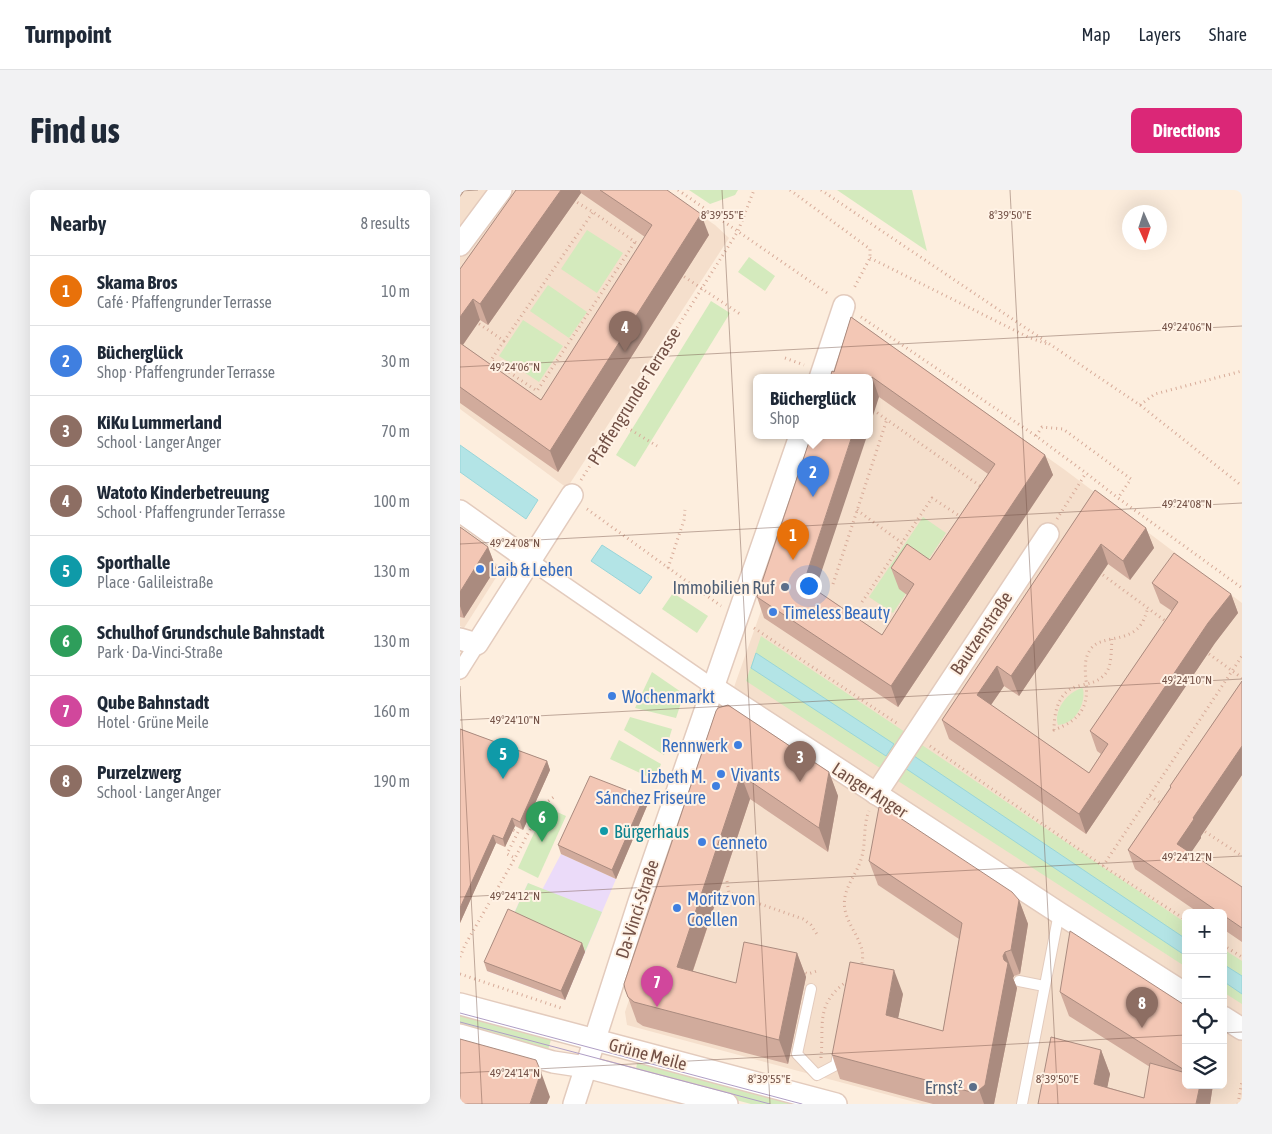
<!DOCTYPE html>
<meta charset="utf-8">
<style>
:root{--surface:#fff;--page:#f2f2f3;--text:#1f2937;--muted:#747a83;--line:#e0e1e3;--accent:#db2777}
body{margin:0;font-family:"Asap Condensed",sans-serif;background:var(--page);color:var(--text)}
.controls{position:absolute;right:15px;bottom:15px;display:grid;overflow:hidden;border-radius:8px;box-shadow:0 5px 20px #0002}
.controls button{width:45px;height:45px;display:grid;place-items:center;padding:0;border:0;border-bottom:1px solid var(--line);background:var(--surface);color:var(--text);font:25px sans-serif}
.compass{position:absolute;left:662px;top:15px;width:45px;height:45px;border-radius:50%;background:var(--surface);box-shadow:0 5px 20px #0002;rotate:177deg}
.you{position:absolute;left:348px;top:395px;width:18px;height:18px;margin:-12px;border:4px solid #fff;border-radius:50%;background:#1a73e8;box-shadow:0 0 0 8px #1a73e833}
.badge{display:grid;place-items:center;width:32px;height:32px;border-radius:50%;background:var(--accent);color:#fff;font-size:16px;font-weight:700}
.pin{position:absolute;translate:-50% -41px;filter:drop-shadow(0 1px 2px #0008)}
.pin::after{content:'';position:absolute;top:26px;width:18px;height:15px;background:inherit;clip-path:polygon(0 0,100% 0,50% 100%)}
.popup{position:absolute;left:293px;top:184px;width:120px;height:65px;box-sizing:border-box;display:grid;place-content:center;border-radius:8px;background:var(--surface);filter:drop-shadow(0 1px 4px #0005);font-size:16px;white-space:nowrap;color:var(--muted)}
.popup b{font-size:19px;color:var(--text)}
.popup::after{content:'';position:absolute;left:50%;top:100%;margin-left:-10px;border:10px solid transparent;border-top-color:var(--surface)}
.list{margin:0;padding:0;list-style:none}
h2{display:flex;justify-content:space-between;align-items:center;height:65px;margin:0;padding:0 20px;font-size:21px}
h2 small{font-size:16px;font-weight:400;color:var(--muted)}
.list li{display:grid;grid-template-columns:32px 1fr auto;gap:15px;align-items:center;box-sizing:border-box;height:70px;padding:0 20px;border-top:1px solid var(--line)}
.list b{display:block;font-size:19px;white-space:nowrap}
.list p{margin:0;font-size:16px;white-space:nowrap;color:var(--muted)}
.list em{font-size:16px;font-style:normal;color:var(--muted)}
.icon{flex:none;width:28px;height:28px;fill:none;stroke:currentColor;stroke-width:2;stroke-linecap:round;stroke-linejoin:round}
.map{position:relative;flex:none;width:782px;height:914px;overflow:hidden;border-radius:8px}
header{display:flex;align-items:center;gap:30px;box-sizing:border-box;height:70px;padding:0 25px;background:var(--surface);border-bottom:1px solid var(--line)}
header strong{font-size:24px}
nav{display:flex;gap:28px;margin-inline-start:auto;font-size:18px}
.intro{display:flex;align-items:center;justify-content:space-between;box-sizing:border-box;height:120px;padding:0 30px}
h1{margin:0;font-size:35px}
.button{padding:12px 22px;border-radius:8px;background:var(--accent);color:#fff;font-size:18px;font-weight:700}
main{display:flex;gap:30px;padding:0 30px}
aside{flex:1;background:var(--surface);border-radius:8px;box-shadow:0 5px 20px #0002}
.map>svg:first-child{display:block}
.residential{fill:#f5dfcc;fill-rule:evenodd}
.education{fill:#ebdbf9}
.green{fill:#d4eabd}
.water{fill:#b3e4e6;stroke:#98d5d9}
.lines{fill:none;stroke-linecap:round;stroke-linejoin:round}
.service-casing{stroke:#e3cbbd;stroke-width:12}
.pedestrian-casing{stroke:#e3cbbd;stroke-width:18}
.minor-casing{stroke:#e3cbbd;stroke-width:24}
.path{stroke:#d7ab99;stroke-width:3;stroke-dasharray:1 4;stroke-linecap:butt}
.service{stroke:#fff;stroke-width:10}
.pedestrian{stroke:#fff;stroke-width:15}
.minor{stroke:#fff;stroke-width:21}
.tram{stroke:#af9ec5;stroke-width:1}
.wall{fill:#d1ab9c;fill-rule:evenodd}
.shaded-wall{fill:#aa8b7f}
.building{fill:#f3c7b5;stroke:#aa8b7f}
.ticks{fill:none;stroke:#735146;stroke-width:1;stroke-opacity:0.45}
.shop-dot{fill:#3f7fe0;stroke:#fff2e5;stroke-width:2}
.service-dot{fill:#5c6f8a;stroke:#fff2e5;stroke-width:2}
.culture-dot{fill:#0f9aa8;stroke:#fff2e5;stroke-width:2}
.labels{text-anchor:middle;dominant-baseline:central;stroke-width:4;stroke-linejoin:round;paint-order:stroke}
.street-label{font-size:18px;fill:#735146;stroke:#fff2e5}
.shop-label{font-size:18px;fill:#366cbe;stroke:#fff2e5;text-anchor:start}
.service-label{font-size:18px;fill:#4e5e75;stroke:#fff2e5;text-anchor:end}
.culture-label{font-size:18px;fill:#0d838f;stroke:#fff2e5;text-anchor:start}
.ticks-label{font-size:12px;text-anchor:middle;fill:#735146;stroke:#fff2e5;stroke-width:4;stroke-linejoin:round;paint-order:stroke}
</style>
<header>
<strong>Turnpoint</strong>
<nav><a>Map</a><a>Layers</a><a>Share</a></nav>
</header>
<div class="intro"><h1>Find us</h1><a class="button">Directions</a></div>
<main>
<aside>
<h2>Nearby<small>8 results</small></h2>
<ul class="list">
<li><span class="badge" style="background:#e8710a">1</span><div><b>Skama Bros</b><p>Café · Pfaffengrunder Terrasse</p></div><em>10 m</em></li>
<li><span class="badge" style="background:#3f7fe0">2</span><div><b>Bücherglück</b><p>Shop · Pfaffengrunder Terrasse</p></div><em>30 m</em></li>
<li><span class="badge" style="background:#8d6e63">3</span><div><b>KiKu Lummerland</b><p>School · Langer Anger</p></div><em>70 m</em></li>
<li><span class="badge" style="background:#8d6e63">4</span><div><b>Watoto Kinderbetreuung</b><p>School · Pfaffengrunder Terrasse</p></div><em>100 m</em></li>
<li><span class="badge" style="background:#0f9aa8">5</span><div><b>Sporthalle</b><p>Place · Galileistraße</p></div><em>130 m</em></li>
<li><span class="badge" style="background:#2e9e5b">6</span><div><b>Schulhof Grundschule Bahnstadt</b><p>Park · Da-Vinci-Straße</p></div><em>130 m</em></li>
<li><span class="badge" style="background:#d1479c">7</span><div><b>Qube Bahnstadt</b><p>Hotel · Grüne Meile</p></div><em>160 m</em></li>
<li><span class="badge" style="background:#8d6e63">8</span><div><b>Purzelzwerg</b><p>School · Langer Anger</p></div><em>190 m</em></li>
</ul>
</aside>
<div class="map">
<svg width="782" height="914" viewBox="0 0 782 914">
<rect width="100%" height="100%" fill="#fdeede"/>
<g class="residential">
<path d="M0 0H203L255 35 269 48 107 298 0 219Z"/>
<path d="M402 136 605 280 782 413V914H462L167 835 165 822 262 531 363 246H409V188ZM726 723H763V895H726Z"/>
<path d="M0 347 42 378 4 438 0 436Z"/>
</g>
<path class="education" d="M101 664 156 689 105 810 27 781 68 693 82 700Z"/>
<g class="green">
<path d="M229 0H278L275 5 250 14Z"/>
<path d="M377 0H452L467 61Z"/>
<path d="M127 40 163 63 137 103 101 79Z"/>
<path d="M289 67 315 86 305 101 278 82Z"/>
<path d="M88 95 127 122 109 148 70 121Z"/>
<path d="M251 111 270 123 175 277 156 265Z"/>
<path d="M63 130 103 156 79 192 39 166Z"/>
<path d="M463 327 486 343 433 423 409 407Z"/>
<path d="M213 403 248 426 237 443 202 419Z"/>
<path d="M301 446 445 542 420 578 286 491Z"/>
<path d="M192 482 224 504 216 528 175 518Z"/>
<path d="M622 498 623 499C626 514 615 534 598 535 593 521 607 502 622 498Z"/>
<path d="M170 527 212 539 204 565 164 540Z"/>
<path d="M159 550 201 574 195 590 150 569Z"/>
<path d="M462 555 726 733V777L438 591Z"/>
<path d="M86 617 106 626 78 688 58 678Z"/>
<path d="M68 693 142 722 125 762 52 728Z"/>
<path d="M763 759 782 771V814L763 802Z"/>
<path d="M0 818 93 843 88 860 0 836Z"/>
<path d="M179 865 363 914H291L175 883Z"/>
</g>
<g class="water">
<path d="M0 255 78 310 66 329 0 282Z"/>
<path d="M142 355 192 387 180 404 131 371Z"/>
<path d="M296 463 434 554 426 566 291 478Z"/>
<path d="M454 566 726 749V766L445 578Z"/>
<path d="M763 774 782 786V804L763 791Z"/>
</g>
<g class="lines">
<g class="service-casing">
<g id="service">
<path d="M559 791 584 796"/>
<path d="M351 799 337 864 357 885 376 875 378 864"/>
<path d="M562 914 599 723"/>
</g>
</g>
<g class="pedestrian-casing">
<g id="pedestrian">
<path d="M70 371 253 497"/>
<path d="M0 481 17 454"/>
</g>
</g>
<g class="minor-casing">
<g id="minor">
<path d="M0 55 41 0"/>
<path d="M360 188 384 116"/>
<path d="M0 321 70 371"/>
<path d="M0 449 17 454 112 305"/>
<path d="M253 497 599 723 726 804"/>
<path d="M416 604 588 344"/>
<path d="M0 814 376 914"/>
<path d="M763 827 782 839"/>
<path d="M0 845 93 872 126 877 267 914"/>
<path d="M114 914 179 712 340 246"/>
</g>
</g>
<g class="path">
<path d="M218 0 370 105"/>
<path d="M330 0 410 59V68L393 100"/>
<path d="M361 0 680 215 782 296"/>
<path d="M113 10 133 22 182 57"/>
<path d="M410 68 568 147 587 154"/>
<path d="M220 84 280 124"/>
<path d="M401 127 576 246 626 283 658 308 782 398"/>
<path d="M15 131 44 151 133 22"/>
<path d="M44 151 31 170 77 201 175 52"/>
<path d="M325 168 344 175"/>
<path d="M680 215 695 204 782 181"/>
<path d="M409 217 523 298"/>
<path d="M158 232 197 256"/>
<path d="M576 246 582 237 603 239 671 289 658 308"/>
<path d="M121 290 278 41 294 0"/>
<path d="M127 319 261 416"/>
<path d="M397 320 442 353"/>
<path d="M597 329 626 283"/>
<path d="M208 378 224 330 225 320"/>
<path d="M639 382 708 433"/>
<path d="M373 394 427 229"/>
<path d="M402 412 472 308 501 327"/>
<path d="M294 438 438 534"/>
<path d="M652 449C651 460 652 475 646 483 638 493 629 493 618 496 598 501 594 523 594 540 620 530 629 518 626 490 625 480 624 469 630 460 640 444 669 454 682 433 685 428 686 423 688 418"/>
<path d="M745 461 782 488"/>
<path d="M470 556 643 676 726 730"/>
<path d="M690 606 702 614"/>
<path d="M49 638 58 642 47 664 55 668"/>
<path d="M741 639 782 666"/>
<path d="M643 676 782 466"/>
<path d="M267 691 269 703 343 729 351 735 358 746"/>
<path d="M763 755 782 767"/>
<path d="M0 767 5 755 55 668 83 615 95 606"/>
<path d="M400 778C410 757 389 740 385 720 381 699 397 686 402 666 406 651 403 635 409 621"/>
<path d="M341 781 348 784 357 781"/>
<path d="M0 784 104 819"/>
<path d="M361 868C364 832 355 813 389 790"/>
<path d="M778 914 782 891"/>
</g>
<use href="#service" class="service"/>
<use href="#pedestrian" class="pedestrian"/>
<use href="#minor" class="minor"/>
<g class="tram">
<path d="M0 823 342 914"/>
<path d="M0 832 310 914"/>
</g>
</g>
<g class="wall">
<path d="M56 0H207L249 45 98 282 0 213V79ZM121 3 185 47 81 210 3 155 20 130 28 135Z"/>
<path d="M391 127 585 265 593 285 438 517 304 428 297 407 356 400 422 445 447 405 439 399 431 378 470 370 528 284 419 207 374 182Z"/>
<path d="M635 300 686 338 694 358 670 390 648 374 559 506 544 496 531 515 629 583 641 564 637 561 630 541 712 421 700 413 692 393 771 404 778 423 755 453 626 644 489 549 482 530Z"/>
<path d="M0 337 28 357 36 378 4 428 0 427Z"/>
<path d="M782 491V585L741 646V648L730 663 782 697V752L763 739V723H739L675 679 668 660 710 598V596Z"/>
<path d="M268 515 369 582 378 606 368 662 290 609 233 781 276 793 337 763 346 787 328 874 183 836 177 832 165 799Z"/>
<path d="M0 539 87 571 90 580 63 640 55 636 45 657 36 653 0 733Z"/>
<path d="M187 616 156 689 101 664 98 655Z"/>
<path d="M409 671 559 710 568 734 560 784 554 786 553 788 557 798 534 914H473L380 889 372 865 443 804 438 828 483 841 499 749 418 695Z"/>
<path d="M122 753 125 762 105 810 27 781 24 772Z"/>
<path d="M600 802 726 816V895H753L750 914H578L641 860 650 884 647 897 684 908 690 877 609 826Z"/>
</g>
<g class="shaded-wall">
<path d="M0 0H5L0 7Z"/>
<path d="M101 0H120L121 3 28 135 20 114Z"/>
<path d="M241 24 249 45 98 282 90 261Z"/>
<path d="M13 109 20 130 0 159V127Z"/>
<path d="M412 187 419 207 409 238V194Z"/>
<path d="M392 246H407L351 413 344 392Z"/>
<path d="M585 265 593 285 438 517 431 496Z"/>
<path d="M686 338 694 358 670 390 663 371Z"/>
<path d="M641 354 648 374 559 506 551 486Z"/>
<path d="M28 357 36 378 4 428 0 416V402Z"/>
<path d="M771 404 778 423 755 453 626 644 619 624 748 433Z"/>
<path d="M537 476 544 496 524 525 517 505Z"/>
<path d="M782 556V585L741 646V648L724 673 717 654 733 628Z"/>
<path d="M87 571 90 580 63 640 60 632Z"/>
<path d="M369 582 378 606 368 662 359 638Z"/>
<path d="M281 585 290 609 226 801 217 777Z"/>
<path d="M184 607 187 616 156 689 152 680Z"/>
<path d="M52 628 55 636 45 657 43 649Z"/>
<path d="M33 645 36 653 0 733V718Z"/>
<path d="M559 710 568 734 560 784 551 760Z"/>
<path d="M122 753 125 762 105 810 101 801Z"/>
<path d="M545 762 554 786 553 788 557 798 534 914H524L519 900 544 770 543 766Z"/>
<path d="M337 763 346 787 328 874 319 850Z"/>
<path d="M434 780 443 804 434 849 426 825Z"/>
<path d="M641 860 650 884 644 914 634 894Z"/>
<path d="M81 882 90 907 87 914H70Z"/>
<path d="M740 895H753L750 914H736Z"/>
</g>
<g class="building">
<path d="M56 0H101L20 114 13 109 0 127V79Z"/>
<path d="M140 0H207L241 24 90 261 0 197V153L81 210 192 35Z"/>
<path d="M391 127 585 265 431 496 297 407 351 246H392L344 392 422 445 454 394 431 378 447 354 470 370 535 274 412 187 409 194V188H370L372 181 374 182Z"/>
<path d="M635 300 686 338 663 371 641 354 551 486 537 476 517 505 629 583 648 554 630 541 718 412 692 393 714 363 771 404 748 433 619 624 482 530Z"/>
<path d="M0 337 28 357 0 402Z"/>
<path d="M782 491V556L733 628 734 629 717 654 782 697V738L763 725V723H760L668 660 711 597 710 596Z"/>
<path d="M268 515 369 582 359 638 281 585 217 777 276 793 284 752 337 763 319 850 174 812 168 807 165 799 164 794 256 521 258 518Z"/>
<path d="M0 539 87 571 60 632 52 628 43 649 33 645 0 718Z"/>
<path d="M130 586 184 607 152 680 98 655Z"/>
<path d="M419 617 428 620 552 702 559 710 551 760 545 762 543 766 544 770 548 773 525 895 519 900 511 902 372 865 390 772 434 780 426 825 483 841 502 733 409 671Z"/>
<path d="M48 719 122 753 101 801 24 772Z"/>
<path d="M610 741 726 816V881L600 802Z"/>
<path d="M591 847 641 860 634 894 684 908 690 873 726 883V895H740L736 914H578Z"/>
<path d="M0 849 76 870 81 882 70 914H0Z"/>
</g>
<path class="ticks" d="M262 0 310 914M550 0 598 914M0 1 18 0M0 177 782 136M0 354 782 313M0 496 22 914M0 530 782 489M0 707 782 666M763 843 782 842M0 883 726 845"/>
<g class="shop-dot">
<circle cx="20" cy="379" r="5"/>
<circle cx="313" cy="422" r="5"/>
<circle cx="152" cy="506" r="5"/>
<circle cx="278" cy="555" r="5"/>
<circle cx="261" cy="584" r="5"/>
<circle cx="256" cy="596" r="5"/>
<circle cx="242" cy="652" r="5"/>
<circle cx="217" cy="718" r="5"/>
</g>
<g class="service-dot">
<circle cx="325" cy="397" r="5"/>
<circle cx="513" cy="897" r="5"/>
</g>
<circle class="culture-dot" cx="144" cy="641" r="5"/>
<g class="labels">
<g class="street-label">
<text transform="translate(174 206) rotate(-58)">Pfaffengrunder Terrasse</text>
<text transform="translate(521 443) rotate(-56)">Bautzenstraße</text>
<text transform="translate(410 600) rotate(33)">Langer Anger</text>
<text transform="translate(177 719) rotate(-72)">Da-Vinci-Straße</text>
<text transform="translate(188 864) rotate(15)">Grüne Meile</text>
</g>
<g class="shop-label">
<text x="30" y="379">Laib &amp; Leben</text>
<text x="323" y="422">Timeless Beauty</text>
<text x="162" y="506">Wochenmarkt</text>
<text x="268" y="555" text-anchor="end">Rennwerk</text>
<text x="271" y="584">Vivants</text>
<text x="246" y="586" text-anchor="end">Lizbeth M.<tspan x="246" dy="21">Sánchez Friseure</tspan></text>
<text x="252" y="652">Cenneto</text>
<text x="227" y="708">Moritz von<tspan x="227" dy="21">Coellen</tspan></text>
</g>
<g class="service-label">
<text x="315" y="397">Immobilien Ruf</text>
<text x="503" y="897">Ernst²</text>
</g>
<g class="culture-label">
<text x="154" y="641">Bürgerhaus</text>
</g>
</g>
<g class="ticks-label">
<text x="262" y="29">8°39'55"E</text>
<text x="550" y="29">8°39'50"E</text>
<text x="727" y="141">49°24'06"N</text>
<text x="55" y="181">49°24'06"N</text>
<text x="727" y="318">49°24'08"N</text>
<text x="55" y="357">49°24'08"N</text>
<text x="727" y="494">49°24'10"N</text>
<text x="55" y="534">49°24'10"N</text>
<text x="727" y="671">49°24'12"N</text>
<text x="55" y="710">49°24'12"N</text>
<text x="55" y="887">49°24'14"N</text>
<text x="309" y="893">8°39'55"E</text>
<text x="597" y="893">8°39'50"E</text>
</g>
</svg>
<div class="controls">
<button>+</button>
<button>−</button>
<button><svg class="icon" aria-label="locate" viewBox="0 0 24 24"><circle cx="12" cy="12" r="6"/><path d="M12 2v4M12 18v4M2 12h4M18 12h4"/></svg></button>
<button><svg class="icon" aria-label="layers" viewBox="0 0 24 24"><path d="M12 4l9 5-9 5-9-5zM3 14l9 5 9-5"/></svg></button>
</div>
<svg class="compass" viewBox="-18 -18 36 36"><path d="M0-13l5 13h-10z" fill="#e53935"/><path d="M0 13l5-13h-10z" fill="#747a83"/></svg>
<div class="you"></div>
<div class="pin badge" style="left:333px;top:370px;background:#e8710a">1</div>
<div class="pin badge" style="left:353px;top:307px;background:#3f7fe0">2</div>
<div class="popup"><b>Bücherglück</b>Shop</div>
<div class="pin badge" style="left:340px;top:592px;background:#8d6e63">3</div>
<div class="pin badge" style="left:165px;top:162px;background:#8d6e63">4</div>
<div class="pin badge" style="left:43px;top:589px;background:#0f9aa8">5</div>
<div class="pin badge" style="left:82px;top:652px;background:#2e9e5b">6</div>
<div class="pin badge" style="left:197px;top:817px;background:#d1479c">7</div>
<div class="pin badge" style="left:682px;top:838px;background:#8d6e63">8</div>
</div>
</main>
